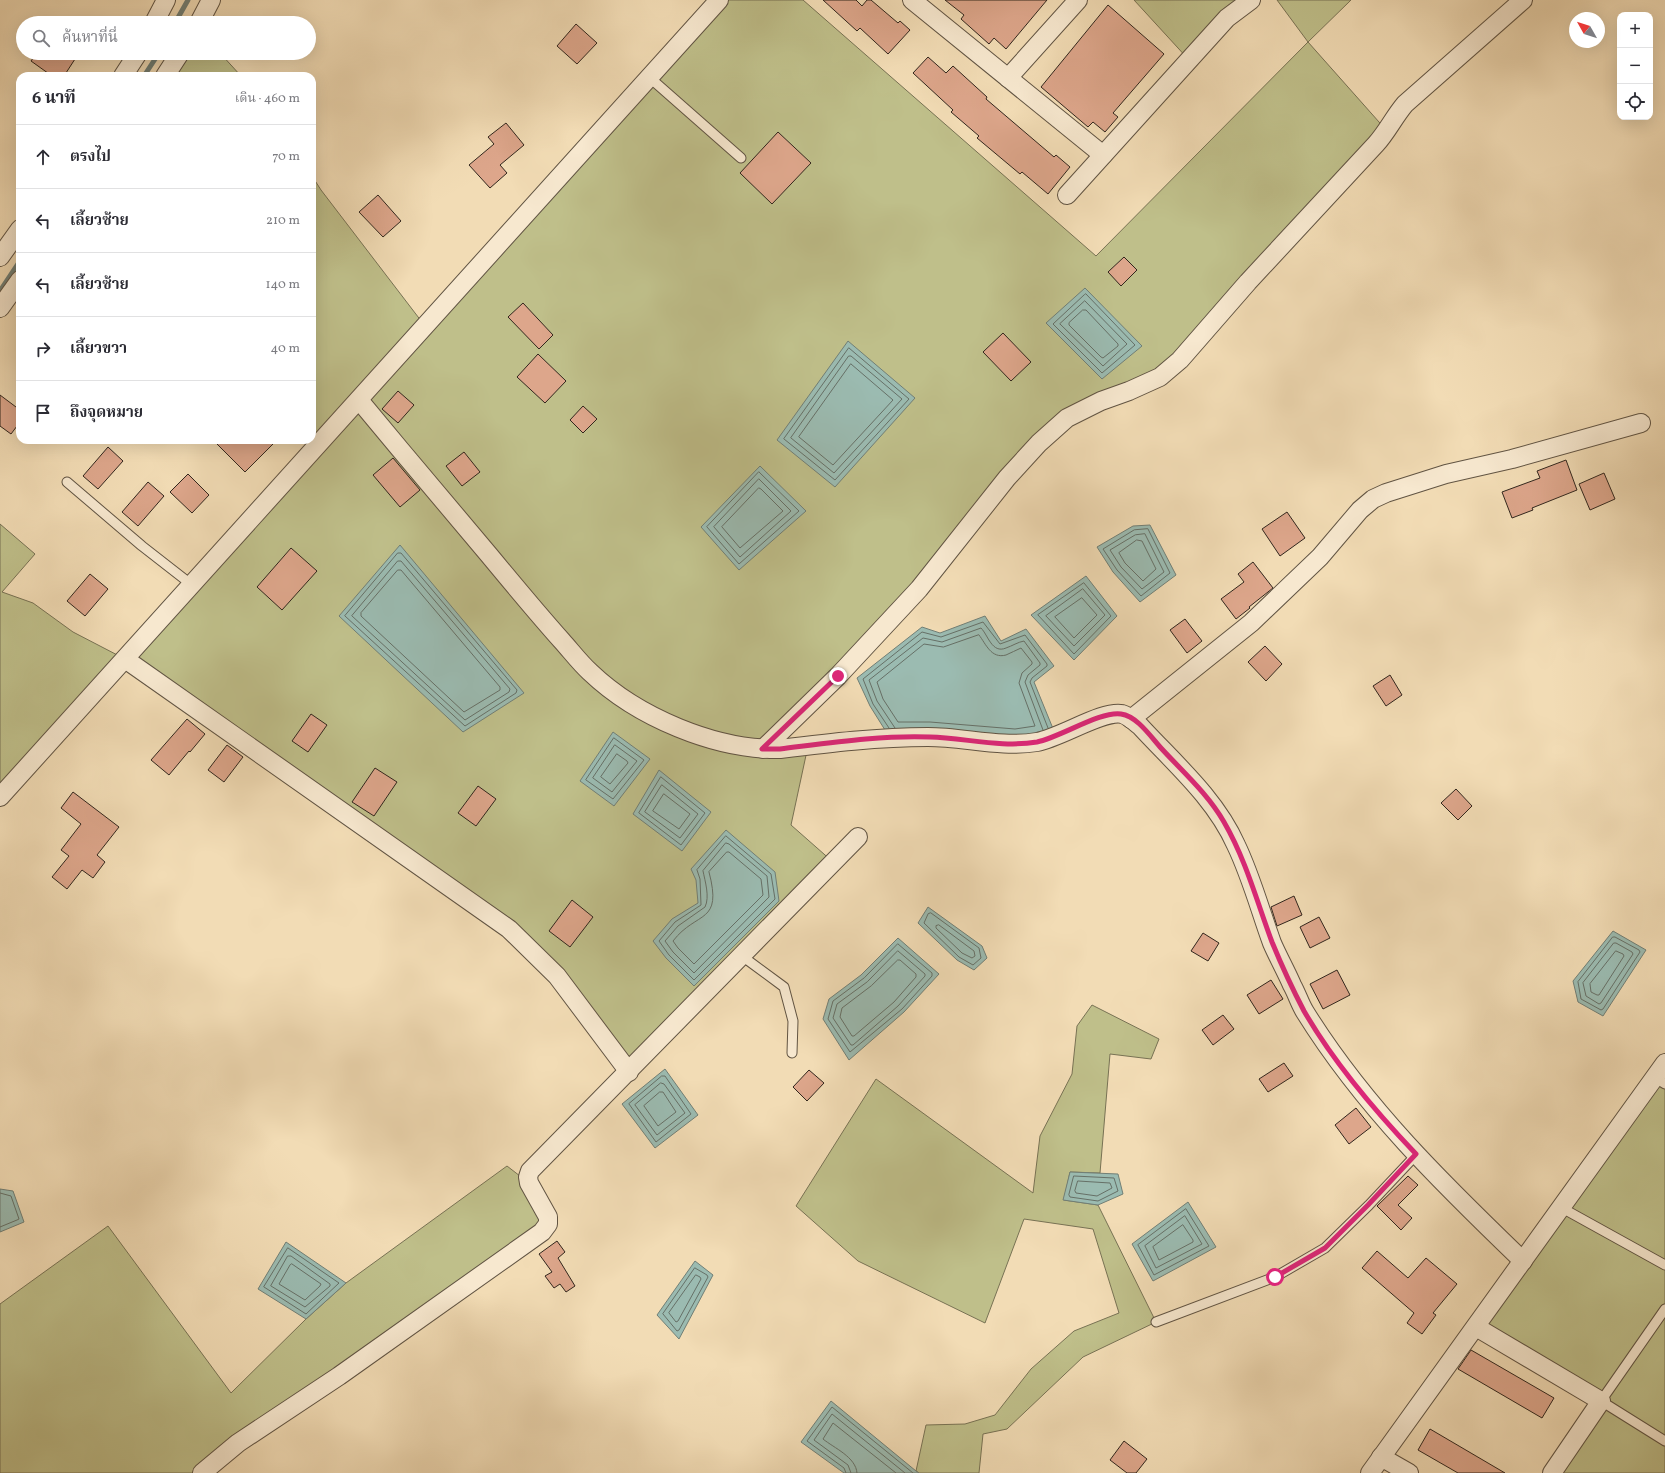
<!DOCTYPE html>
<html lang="th">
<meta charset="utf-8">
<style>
:root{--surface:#fff;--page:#f7f7f7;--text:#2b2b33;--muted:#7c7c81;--line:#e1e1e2}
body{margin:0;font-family:Vollkorn,"Noto Serif Thai",serif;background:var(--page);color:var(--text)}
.controls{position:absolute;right:12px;top:12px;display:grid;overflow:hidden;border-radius:8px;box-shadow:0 4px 16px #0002}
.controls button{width:36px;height:36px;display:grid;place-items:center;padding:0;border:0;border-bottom:1px solid var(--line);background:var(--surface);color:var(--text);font:20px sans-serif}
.compass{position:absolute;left:1569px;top:12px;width:36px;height:36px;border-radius:50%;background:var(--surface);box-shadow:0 4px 16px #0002;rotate:309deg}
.stop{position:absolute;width:12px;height:12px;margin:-9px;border:3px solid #db2777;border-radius:50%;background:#fff}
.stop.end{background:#db2777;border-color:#fff;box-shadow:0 1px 4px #0008}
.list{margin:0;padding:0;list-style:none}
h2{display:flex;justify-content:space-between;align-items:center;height:52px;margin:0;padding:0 16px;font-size:17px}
h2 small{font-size:13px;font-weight:400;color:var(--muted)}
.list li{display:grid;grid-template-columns:26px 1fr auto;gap:12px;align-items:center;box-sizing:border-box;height:64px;padding:0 16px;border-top:1px solid var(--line)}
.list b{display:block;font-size:15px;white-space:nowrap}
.list em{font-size:13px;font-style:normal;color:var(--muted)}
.icon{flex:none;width:22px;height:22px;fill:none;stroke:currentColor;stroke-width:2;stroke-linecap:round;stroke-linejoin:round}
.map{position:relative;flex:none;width:1665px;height:1473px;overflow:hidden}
.search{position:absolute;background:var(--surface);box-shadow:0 4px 16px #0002;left:16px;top:16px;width:300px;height:44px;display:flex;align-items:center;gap:10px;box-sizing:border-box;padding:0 14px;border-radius:22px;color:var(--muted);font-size:15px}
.panel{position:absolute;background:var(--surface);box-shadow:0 4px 16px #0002;left:16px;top:72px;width:300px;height:372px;border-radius:12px}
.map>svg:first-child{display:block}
.green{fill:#bfbf8a;stroke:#787254}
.water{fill:#9bbbb1;stroke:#717f76}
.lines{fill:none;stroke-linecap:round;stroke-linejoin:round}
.shore{stroke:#667067;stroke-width:1}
.stream{stroke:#717f76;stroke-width:5}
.building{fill:#dda68b;stroke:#31261d}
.service-casing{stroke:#615443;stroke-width:11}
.minor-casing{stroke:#615443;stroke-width:20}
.service{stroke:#f7e8cf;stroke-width:9}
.minor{stroke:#f7e8cf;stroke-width:18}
.route{stroke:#db2777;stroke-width:5}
</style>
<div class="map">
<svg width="1665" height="1473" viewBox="0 0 1665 1473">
<rect width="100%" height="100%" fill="#f2dcb5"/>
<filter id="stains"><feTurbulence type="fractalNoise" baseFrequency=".005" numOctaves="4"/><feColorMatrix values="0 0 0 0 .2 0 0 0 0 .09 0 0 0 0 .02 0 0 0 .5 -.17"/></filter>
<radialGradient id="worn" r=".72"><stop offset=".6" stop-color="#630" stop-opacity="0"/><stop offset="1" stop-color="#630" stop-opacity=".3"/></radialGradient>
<g class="green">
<path d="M719 0H803L1096 256 1308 42 1277 0H1351L1308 42 1387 131 1180 360 1067 418 919 589 763 749 808 746 791 825 833 862 629 1072 534 952 125 659 0 797V524L35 554 2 592 33 603 73 632 125 659 323 440 312 430V176L321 190 425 326Z"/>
<path d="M1134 0H1251L1189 60Z"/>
<path d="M180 53H220L241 76H165Z"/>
<path d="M1092 1005 1159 1039 1151 1059 1110 1054 1100 1173 1070 1172 1064 1200 1098 1205 1156 1322 1083 1357 1007 1429 983 1434 979 1473H919L916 1471 926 1425 965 1424 995 1415 1031 1369 1074 1331 1119 1313 1093 1229 1024 1219 985 1323 858 1261 796 1206 876 1079 1033 1193 1040 1136 1072 1074 1077 1026Z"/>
<path d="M1665 1063V1473H1552L1601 1401 1476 1327Z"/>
<path d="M507 1166 529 1183 548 1217 202 1473H0V1304L108 1226 231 1393 306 1319 346 1283Z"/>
</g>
<g class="water">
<path d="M1085 288 1142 346 1102 379 1046 323Z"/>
<path d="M848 341 915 398 835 487 777 440Z"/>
<path d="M760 466 806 511 739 570 701 527Z"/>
<path d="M1150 525 1176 575 1140 602 1113 572 1097 547 1133 526Z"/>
<path d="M400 545 524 693 463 732 339 616Z"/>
<path d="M1086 576 1117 616 1074 660 1031 615Z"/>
<path d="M985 616 1001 641 1026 629 1054 666 1034 682 1056 736 890 738 870 706 857 678 922 627 940 633Z"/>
<path d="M613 732 650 759 614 806 580 781Z"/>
<path d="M659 770 711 812 682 851 633 814Z"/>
<path d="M726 830 775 872 779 901 694 986 666 958 653 941 672 919 698 903 696 880 691 869Z"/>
<path d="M928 907 982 946 987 958 974 970 957 960 918 923Z"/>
<path d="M1613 931 1646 950 1603 1016 1578 1002 1573 981Z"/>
<path d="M898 938 939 974 904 1012 849 1060 823 1019 829 999 861 975Z"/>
<path d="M665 1069 698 1115 655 1148 622 1104Z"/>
<path d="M1070 1172 1118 1174 1123 1194 1098 1205 1063 1200Z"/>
<path d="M0 1189 13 1191 24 1222 0 1232Z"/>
<path d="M1188 1202 1216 1247 1153 1281 1132 1244Z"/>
<path d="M286 1242 346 1283 306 1319 258 1289Z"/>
<path d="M695 1261 713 1275 679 1339 657 1315Z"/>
<path d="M831 1401 916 1471 919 1473H844L801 1442Z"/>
</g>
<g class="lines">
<g class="shore">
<path d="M1086 294 1135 345 1102 373 1053 324 1084 295Z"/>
<path d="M1085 301 1127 344 1103 366 1060 324Z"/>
<path d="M1083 310H1086L1118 344V346L1103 358 1101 357 1069 325V323Z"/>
<path d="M849 348 909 399 835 480 784 439Z"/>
<path d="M849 356H851L902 399 834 473 791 438Z"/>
<path d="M851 364 893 400 833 465 799 437Z"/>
<path d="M759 472 799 511 739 564 707 527Z"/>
<path d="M759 479 791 511 740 557 714 527Z"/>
<path d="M759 488 761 489 783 511 740 548 722 527Z"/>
<path d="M1148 529 1170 573 1141 596 1117 570 1103 549 1134 530Z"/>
<path d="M1145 534 1164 572 1142 589 1121 567 1110 550 1135 535Z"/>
<path d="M1137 540 1142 541 1156 569 1143 581 1125 563 1119 553Z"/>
<path d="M398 553H401L517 690 516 693 465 726 345 616Z"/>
<path d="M398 561H401L510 689 509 692 465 720 352 616Z"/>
<path d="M398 570H401L500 687V690L464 712 361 616V613Z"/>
<path d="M1084 583 1111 616 1074 654 1038 615Z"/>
<path d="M1083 589 1105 615 1074 646 1046 616Z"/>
<path d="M1082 598 1097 615 1074 638 1055 617Z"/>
<path d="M979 635C986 644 991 659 1006 655 1011 653 1016 650 1021 648L1032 662V664L1022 673 1019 683 1035 726 1015 729 930 722H898L883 699 877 682 924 644 943 647Z"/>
<path d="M889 728 873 704 863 679 922 632 941 637 983 622 1000 644 1025 635 1047 664V666L1032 678 1030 682 1048 728"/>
<path d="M895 728 877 701 869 680 923 638 942 642 981 628C988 635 992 654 1006 648 1012 646 1018 642 1024 641L1040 663V665L1028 675 1025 682 1043 730"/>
<path d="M614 738 644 760 613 799 586 780Z"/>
<path d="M615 745 637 761 612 792 593 778Z"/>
<path d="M617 754 627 761 628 763 610 784 601 777Z"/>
<path d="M661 777 705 813 681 845 639 813Z"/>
<path d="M662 785 698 814 680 838 645 812Z"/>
<path d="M664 794 690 814 679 829 653 811Z"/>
<path d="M726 836 771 874 775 899 694 980 669 955 659 941 675 922 701 905 700 879 697 870Z"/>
<path d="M726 843 729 844 767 876 769 897 694 973 673 952 665 941 678 926 705 907C710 897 705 881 703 871Z"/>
<path d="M727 852H729L761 879 763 895 694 964 678 948 673 941C697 910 723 925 709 872Z"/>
<path d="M931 913 979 948 981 958 973 965 959 957 924 923 928 914Z"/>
<path d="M939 925 974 951 975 956 972 958 962 953 936 928V926Z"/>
<path d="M1613 937H1615L1639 950 1640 952 1603 1009 1601 1010 1581 999 1578 982Z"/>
<path d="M1614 943H1616L1632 952 1633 954 1601 1003 1599 1004 1586 996 1583 983Z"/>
<path d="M898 944 932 973V976L902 1009 850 1052 828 1019 833 1001 864 978Z"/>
<path d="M898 951 925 974V976L898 1006 853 1045H851L833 1018 837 1004 867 982Z"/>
<path d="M1616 951 1623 954 1624 956 1599 995H1597L1591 992 1590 984Z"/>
<path d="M898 960H900L916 974V977L894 1002 854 1036H852L840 1017 842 1008 871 986Z"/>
<path d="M662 1076H665L691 1114 656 1142 629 1104Z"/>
<path d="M661 1083 664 1084 685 1113 657 1135 635 1105Z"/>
<path d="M660 1092H663L676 1112 658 1126 644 1106Z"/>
<path d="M1074 1176 1114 1178 1118 1191 1098 1201 1070 1197 1069 1195Z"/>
<path d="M1078 1181 1110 1183 1112 1188 1097 1196 1076 1193 1075 1191Z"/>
<path d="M0 1193 11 1196 19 1219 17 1220 0 1227"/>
<path d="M1186 1209 1209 1246 1154 1275 1138 1245Z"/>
<path d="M1185 1216 1202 1244 1156 1268 1145 1246Z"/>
<path d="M1183 1225 1193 1240V1242L1159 1260 1153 1247Z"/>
<path d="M288 1248 339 1283 306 1314 264 1287Z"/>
<path d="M288 1256H291L330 1284V1286L305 1307 271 1286Z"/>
<path d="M292 1264 321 1284 320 1286 305 1300 279 1284 290 1265Z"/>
<path d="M695 1268 707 1275 708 1277 679 1330 677 1331 663 1314Z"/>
<path d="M696 1275 700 1277 701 1279 678 1321 676 1322 669 1313Z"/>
<path d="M846 1473 844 1468 807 1441 832 1407 913 1473"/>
<path d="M851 1473 848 1465 814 1440 832 1414 905 1473"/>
<path d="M857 1473C856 1457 834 1448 823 1439L833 1423 896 1473"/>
</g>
<g class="stream">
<path d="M175 23 188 0"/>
<path d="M144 76 159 53"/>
<path d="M0 291 20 261"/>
</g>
</g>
<g class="building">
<path d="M823 0H856L862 6 867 0H871L898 23 900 21 910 30 888 54 860 28 857 31Z"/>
<path d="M945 0H1047L1006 49 994 38 989 44 961 19 964 15Z"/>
<path d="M1108 5 1164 54 1113 113 1118 117 1105 132 1093 122 1088 127 1041 87Z"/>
<path d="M576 24 597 43 577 64 557 46Z"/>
<path d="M37 53H66L75 59 64 76H52L31 61Z"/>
<path d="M928 57 946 73 953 66 987 97 986 99 1054 157 1056 155 1070 167 1048 194 1022 172 1020 174 977 138 979 136 951 112 953 110 913 73Z"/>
<path d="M506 123 524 145 500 165 507 173 490 188 469 165 494 144 488 137Z"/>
<path d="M778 132 811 163 772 204 740 173Z"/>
<path d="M378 195 401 221 383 237 359 212Z"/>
<path d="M1124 257 1137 270 1121 286 1108 272Z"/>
<path d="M523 303 553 335 539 349 508 317Z"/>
<path d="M1003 333 1031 362 1011 381 983 352Z"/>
<path d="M538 354 566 381 545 403 517 377Z"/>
<path d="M398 391 414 405 398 423 382 409Z"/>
<path d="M0 395 20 410V422L11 434 0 426Z"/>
<path d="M583 406 597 419 583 433 570 420Z"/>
<path d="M213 440H277L245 472Z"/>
<path d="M108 447 123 461 98 489 83 476Z"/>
<path d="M464 452 480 472 462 486 446 466Z"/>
<path d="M393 458 420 490 400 507 373 475Z"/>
<path d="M1566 460 1577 490 1532 508 1533 510 1512 518 1502 492 1540 478 1537 471Z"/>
<path d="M1604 473 1615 499 1590 510 1579 484Z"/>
<path d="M188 474 209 495 192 513 170 492Z"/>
<path d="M148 482 164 496 138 526 122 512Z"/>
<path d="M1287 512 1305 538 1280 556 1262 529Z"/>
<path d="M291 548 317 571 282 610 257 587Z"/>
<path d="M1253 562 1273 588 1249 607 1250 608 1236 619 1221 599 1244 582 1238 574Z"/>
<path d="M90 574 108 589 85 616 67 601Z"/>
<path d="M1185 619 1202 641 1187 653 1170 630Z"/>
<path d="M1265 646 1282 664 1266 681 1248 662Z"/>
<path d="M1390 675 1402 695 1386 706 1373 686Z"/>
<path d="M311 714 327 725 308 752 292 741Z"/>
<path d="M187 719 205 734 190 752 189 751 169 775 151 760Z"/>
<path d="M227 745 243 757 224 782 208 770Z"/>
<path d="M375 768 397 782 374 816 352 802Z"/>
<path d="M478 786 496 799 476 826 458 813Z"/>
<path d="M1456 789 1472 806 1458 820 1441 803Z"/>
<path d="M73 792 119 827 97 855 105 862 93 878 82 870 67 889 52 877 69 856 61 850 81 824 61 808Z"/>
<path d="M1294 896 1302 915 1277 926 1271 907Z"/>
<path d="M572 900 593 917 570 947 549 931Z"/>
<path d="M1319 917 1330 938 1310 948 1300 927Z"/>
<path d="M1203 933 1219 943 1208 961 1191 951Z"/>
<path d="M1337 970 1350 995 1323 1009 1310 984Z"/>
<path d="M1271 980 1283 999 1259 1014 1247 995Z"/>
<path d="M1223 1015 1234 1029 1213 1045 1202 1030Z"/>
<path d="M1284 1063 1293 1076 1268 1092 1259 1079Z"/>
<path d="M809 1070 824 1083 807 1101 793 1087Z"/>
<path d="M1356 1108 1371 1127 1349 1144 1335 1125Z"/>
<path d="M1408 1176 1418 1185 1398 1205 1412 1218 1401 1230 1377 1206Z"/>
<path d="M557 1241 565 1252 558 1258 575 1286 566 1292 560 1284 554 1288 545 1276 552 1272 539 1254Z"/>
<path d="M1377 1251 1408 1278 1426 1258 1457 1284 1433 1313 1436 1315 1422 1334 1407 1323 1414 1313 1362 1268Z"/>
<path d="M1471 1350 1554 1398 1542 1418 1458 1369Z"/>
<path d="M1430 1429 1505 1473H1458L1418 1450Z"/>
<path d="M1124 1441 1147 1459 1136 1473H1127L1110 1460Z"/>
</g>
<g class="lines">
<g class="service-casing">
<g id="service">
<path d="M649 77 741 158"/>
<path d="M67 482 142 546 192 585"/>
<path d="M742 956 784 987 793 1021 792 1053"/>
<path d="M1655 1078 1665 1084"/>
<path d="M1562 1208 1665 1265"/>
<path d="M1665 1309 1601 1401 1665 1441"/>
<path d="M1156 1322 1275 1277 1325 1248 1369 1205 1416 1155"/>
</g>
</g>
<g class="minor-casing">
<g id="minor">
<path d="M912 0 1103 155"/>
<path d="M154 23 166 0"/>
<path d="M199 23 211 0"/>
<path d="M123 76 138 53"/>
<path d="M165 76 180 53"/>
<path d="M1008 78 1078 0"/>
<path d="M1067 195 1227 18 1251 0"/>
<path d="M0 257 20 229"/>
<path d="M0 308 20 280"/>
<path d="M359 400C402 452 446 504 489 555 513 584 537 613 562 641 571 651 580 663 590 672 637 717 715 750 780 749 829 743 878 737 928 737 964 737 1001 748 1037 742 1060 738 1103 710 1122 714 1129 716 1135 722 1140 726 1174 763 1215 798 1236 845 1251 876 1260 910 1272 943 1278 957 1286 971 1292 985 1297 994 1300 1004 1305 1012 1364 1107 1443 1184 1523 1261"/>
<path d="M125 659 509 929 557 976 629 1072"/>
<path d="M1131 719 1251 623 1320 557 1360 510 1373 499 1386 493 1446 474 1512 459 1641 423"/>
<path d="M763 749 838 676 919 589 1007 478 1039 443 1067 418 1101 401 1129 391 1160 377 1180 360 1248 282 1376 144C1387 132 1394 117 1405 104L1523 0"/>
<path d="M0 797 719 0"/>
<path d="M1476 1327 1601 1401 1552 1473"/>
<path d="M1381 1457 1409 1473"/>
<path d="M202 1473 238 1443 339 1376 542 1232 548 1224V1217L529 1183 528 1177 530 1171 858 837"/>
<path d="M1370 1473 1665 1063"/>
</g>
</g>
<use href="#service" class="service"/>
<use href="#minor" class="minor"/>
</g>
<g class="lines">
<path class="route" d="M838 676 762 749H780C829 743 881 735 930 737 965 738 1002 748 1037 742 1061 737 1100 711 1121 714 1137 716 1151 737 1161 748 1183 772 1208 794 1224 822 1246 860 1257 902 1272 942 1281 964 1293 990 1304 1011 1334 1063 1375 1111 1416 1154L1368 1205 1325 1248 1275 1277"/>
</g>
<rect width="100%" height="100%" filter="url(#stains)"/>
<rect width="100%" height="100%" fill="url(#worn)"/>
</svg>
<div class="controls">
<button>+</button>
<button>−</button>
<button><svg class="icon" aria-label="locate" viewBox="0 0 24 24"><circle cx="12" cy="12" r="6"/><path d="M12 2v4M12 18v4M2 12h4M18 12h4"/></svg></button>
</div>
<svg class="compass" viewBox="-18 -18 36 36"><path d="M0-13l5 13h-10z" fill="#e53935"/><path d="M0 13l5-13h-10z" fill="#7c7c81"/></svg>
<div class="stop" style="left:1275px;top:1277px"></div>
<div class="stop end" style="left:838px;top:676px"></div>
<div class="search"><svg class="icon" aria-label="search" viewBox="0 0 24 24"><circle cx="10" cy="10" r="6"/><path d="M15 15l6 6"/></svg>ค้นหาที่นี่</div>
<section class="panel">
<h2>6 นาที<small>เดิน · 460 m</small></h2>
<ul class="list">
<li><svg class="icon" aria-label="ahead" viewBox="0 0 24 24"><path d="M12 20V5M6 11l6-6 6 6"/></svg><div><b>ตรงไป</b></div><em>70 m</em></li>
<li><svg class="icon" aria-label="left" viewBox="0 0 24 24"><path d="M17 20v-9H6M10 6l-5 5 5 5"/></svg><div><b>เลี้ยวซ้าย</b></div><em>210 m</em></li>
<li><svg class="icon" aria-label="left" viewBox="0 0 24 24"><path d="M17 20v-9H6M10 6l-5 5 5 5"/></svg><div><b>เลี้ยวซ้าย</b></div><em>140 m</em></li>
<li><svg class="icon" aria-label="right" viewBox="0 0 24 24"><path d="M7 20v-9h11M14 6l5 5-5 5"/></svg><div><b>เลี้ยวขวา</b></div><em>40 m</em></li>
<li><svg class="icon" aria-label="arrive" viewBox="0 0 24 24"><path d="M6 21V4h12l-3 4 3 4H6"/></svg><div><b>ถึงจุดหมาย</b></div></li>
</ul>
</section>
</div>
